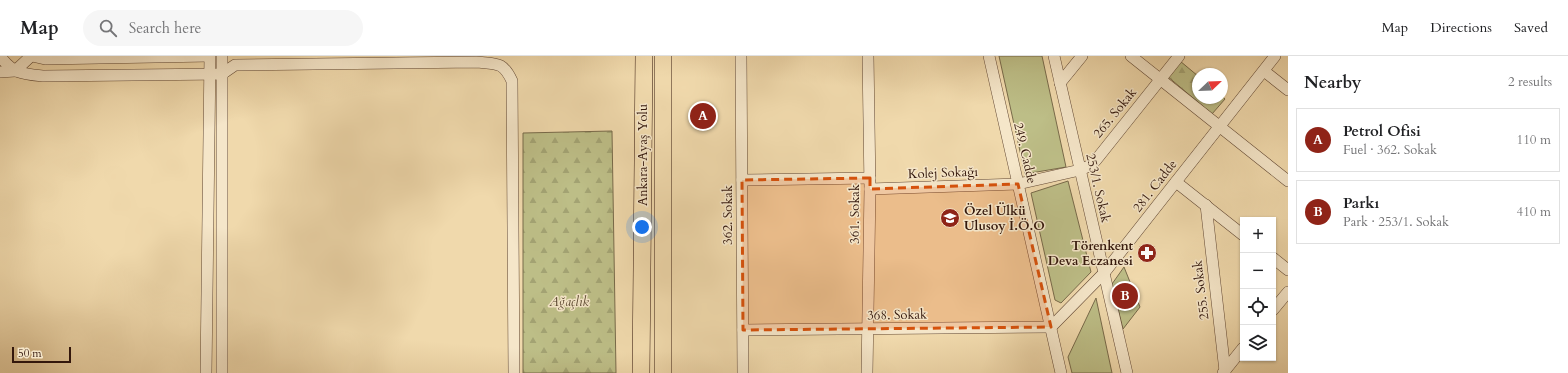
<!DOCTYPE html>
<meta charset="utf-8">
<style>
:root{--surface:#fff;--page:#f6f6f6;--text:#202124;--muted:#757577;--line:#e0e0e0;--accent:#8f2418}
body{margin:0;font-family:Cardo,serif;background:var(--page);color:var(--text)}
.controls{position:absolute;right:12px;bottom:12px;display:grid;overflow:hidden;border-radius:0px;box-shadow:0 1px 3px #0004}
.controls button{width:36px;height:36px;display:grid;place-items:center;padding:0;border:0;border-bottom:1px solid var(--line);background:var(--surface);color:var(--text);font:20px sans-serif}
.compass{position:absolute;left:1192px;top:12px;width:36px;height:36px;border-radius:50%;background:var(--surface);box-shadow:0 1px 3px #0004;rotate:67deg}
.scale{position:absolute;left:12px;bottom:10px;width:59px;box-sizing:border-box;padding-left:4px;border:2px solid #33170c;border-top:0;font-size:11px;line-height:14px;white-space:nowrap;color:#33170c;-webkit-text-stroke:3px #f5e6c9;paint-order:stroke}
.you{position:absolute;left:642px;top:171px;width:14px;height:14px;margin:-10px;border:3px solid #fff;border-radius:50%;background:#1a73e8;box-shadow:0 0 0 6px #1a73e833}
.badge{display:grid;place-items:center;width:26px;height:26px;border-radius:50%;background:var(--accent);color:#fff;font-size:13px;font-weight:700}
.pin{position:absolute;translate:-50% -50%;border:2px solid #fff;box-shadow:0 1px 4px #0006}
.list{margin:0;padding:0;list-style:none}
h2{display:flex;justify-content:space-between;align-items:center;height:52px;margin:0;padding:0 16px;font-size:17px}
h2 small{font-size:13px;font-weight:400;color:var(--muted)}
.list li{display:grid;grid-template-columns:26px 1fr auto;gap:12px;align-items:center;box-sizing:border-box;height:64px;margin:0 8px 8px;padding:0 8px;border:1px solid var(--line);border-radius:0px}
.list b{display:block;font-size:15px;white-space:nowrap}
.list p{margin:0;font-size:13px;white-space:nowrap;color:var(--muted)}
.list em{font-size:13px;font-style:normal;color:var(--muted)}
.icon{flex:none;width:22px;height:22px;fill:none;stroke:currentColor;stroke-width:2;stroke-linecap:round;stroke-linejoin:round}
.map{position:relative;flex:none;width:1288px;height:317px;overflow:hidden}
header{display:flex;align-items:center;gap:24px;box-sizing:border-box;height:56px;padding:0 20px;background:var(--surface);border-bottom:1px solid var(--line)}
header strong{font-size:19px}
nav{display:flex;gap:22px;margin-inline-start:auto;font-size:14px}
.search{width:280px;height:36px;background:var(--page);display:flex;align-items:center;gap:10px;box-sizing:border-box;padding:0 14px;border-radius:22px;color:var(--muted);font-size:15px}
main{display:flex}
aside{flex:1;background:var(--surface)}
.map>svg:first-child{display:block}
.green{fill:#bdbe87;stroke:#786a4a}
.forest{fill:url(#forest-firs);stroke:#786a4a}
.lines{fill:none;stroke-linecap:round;stroke-linejoin:round}
.minor-casing{stroke:#624834;stroke-width:12}
.highway-casing{stroke:#33170c;stroke-width:18}
.minor{stroke:#f5e6c9;stroke-width:11}
.highway{stroke:#f0d9ac;stroke-width:17}
.marked{fill:#d6520c;fill-opacity:0.2;stroke:#d6520c;stroke-width:3;stroke-dasharray:8 5;stroke-linejoin:round}
.labels{text-anchor:middle;dominant-baseline:central;stroke-width:3;stroke-linejoin:round;paint-order:stroke}
.street-label{font-size:13px;fill:#33170c;stroke:#f5e6c9}
.poi-label{font-size:13px;font-weight:bold;fill:#33170c;stroke:#f5e6c9;text-anchor:start}
.park-label{font-size:13px;font-style:italic;fill:#5c4931;stroke:#f5e6c9}
</style>
<header>
<strong>Map</strong>
<div class="search"><svg class="icon" aria-label="search" viewBox="0 0 24 24"><circle cx="10" cy="10" r="6"/><path d="M15 15l6 6"/></svg>Search here</div>
<nav><a>Map</a><a>Directions</a><a>Saved</a></nav>
</header>
<main>
<div class="map">
<svg width="1288" height="317" viewBox="0 0 1288 317">
<defs>
<pattern id="forest-firs" width="22" height="20" patternUnits="userSpaceOnUse"><rect width="22" height="20" fill="#bdbe87"/><path d="M5 1l3.5 6h-7zM16 11l3.5 6h-7z" fill="#a3a373"/></pattern>
</defs>
<rect width="100%" height="100%" fill="#f0d9ac"/>
<filter id="stains"><feTurbulence type="fractalNoise" baseFrequency=".005" numOctaves="4"/><feColorMatrix values="0 0 0 0 .2 0 0 0 0 .09 0 0 0 0 .02 0 0 0 .5 -.17"/></filter>
<radialGradient id="worn" r=".72"><stop offset=".6" stop-color="#630" stop-opacity="0"/><stop offset="1" stop-color="#630" stop-opacity=".3"/></radialGradient>
<g class="green">
<path d="M999 0H1042L1066 111 1025 118Z"/>
<path d="M1068 125 1091 216 1061 247 1055 244 1031 137Z"/>
<path d="M1124 211 1140 251 1123 273 1112 228Z"/>
<path d="M1096 242 1112 317H1072L1068 301Z"/>
</g>
<g class="forest">
<path d="M1180 5 1198 20V42H1222V40L1225 43 1212 58 1167 20Z"/>
<path d="M612 75 616 317H523V77Z"/>
</g>
<g class="lines">
<g class="minor-casing">
<g id="minor">
<path d="M0 0C13 18 23 18 44 20L222 18 235 9 476 6C496 8 503 5 512 25L514 317"/>
<path d="M32 0 45 3 209 0"/>
<path d="M741 0 743 317"/>
<path d="M989 0 1061 317"/>
<path d="M1054 0 1127 317"/>
<path d="M1131 0 1288 125"/>
<path d="M1264 15 1288 34"/>
<path d="M0 16 15 15 31 0"/>
<path d="M1060 27 1082 0"/>
<path d="M742 124 870 122"/>
<path d="M1176 126 1243 179"/>
<path d="M870 133 1018 128 1080 114 1091 109 1096 104 1179 0"/>
<path d="M1206 149 1225 315"/>
<path d="M1273 202 1288 214"/>
<path d="M1273 254 1288 236"/>
<path d="M743 274 1051 271 1104 217 1275 0"/>
<path d="M206 317 210 0"/>
<path d="M222 317V0"/>
<path d="M867 317 870 133 868 0"/>
<path d="M1223 317 1243 292"/>
</g>
</g>
<g class="highway-casing">
<g id="highway">
<path d="M663 0V317"/>
<path d="M641 317 644 0"/>
</g>
</g>
<use href="#minor" class="minor"/>
<use href="#highway" class="highway"/>
</g>
<path class="marked" d="M870 122V133L1018 128 1051 271 743 274 742 124Z"/>
<defs>
<g id="school-disc" transform="scale(1)"><circle r="9.5" fill="#8f2418" stroke="#f5e6c9"/><path d="M0-5L7-2L0 1L-7-2ZM-4 1L0 2.5L4 1V4Q0 6-4 4Z" fill="#fff"/></g>
<g id="pharmacy-disc" transform="scale(1)"><circle r="9.5" fill="#8f2418" stroke="#f5e6c9"/><path d="M-2-6h4v4h4v4h-4v4h-4v-4h-4v-4h4Z" fill="#fff"/></g>
</defs>
<g fill-rule="evenodd">
<use href="#school-disc" x="950" y="162"/>
<use href="#pharmacy-disc" x="1147" y="197"/>
</g>
<g class="labels">
<g class="street-label">
<text transform="translate(1115 57) rotate(-51)">265. Sokak</text>
<text transform="translate(1025 97) rotate(77)">249. Cadde</text>
<text transform="translate(643 99) rotate(-90)">Ankara-Ayaş Yolu</text>
<text transform="translate(943 117) rotate(-2)">Kolej Sokağı</text>
<text transform="translate(1155 130) rotate(-52)">281. Cadde</text>
<text transform="translate(1098 132) rotate(77)">253/1. Sokak</text>
<text transform="translate(855 158) rotate(-90)">361. Sokak</text>
<text transform="translate(728 159) rotate(-90)">362. Sokak</text>
<text transform="translate(1201 234) rotate(-97)">255. Sokak</text>
<text transform="translate(897 259) rotate(-1)">368. Sokak</text>
</g>
<g class="poi-label">
<text x="964" y="155">Özel Ülkü<tspan x="964" dy="15">Ulusoy İ.Ö.O</tspan></text>
<text x="1133" y="190" text-anchor="end">Törenkent<tspan x="1133" dy="15">Deva Eczanesi</tspan></text>
</g>
<g class="park-label">
<text x="569" y="246">Ağaçlık</text>
</g>
</g>
<rect width="100%" height="100%" filter="url(#stains)"/>
<rect width="100%" height="100%" fill="url(#worn)"/>
</svg>
<div class="controls">
<button>+</button>
<button>−</button>
<button><svg class="icon" aria-label="locate" viewBox="0 0 24 24"><circle cx="12" cy="12" r="6"/><path d="M12 2v4M12 18v4M2 12h4M18 12h4"/></svg></button>
<button><svg class="icon" aria-label="layers" viewBox="0 0 24 24"><path d="M12 4l9 5-9 5-9-5zM3 14l9 5 9-5"/></svg></button>
</div>
<svg class="compass" viewBox="-18 -18 36 36"><path d="M0-13l5 13h-10z" fill="#e53935"/><path d="M0 13l5-13h-10z" fill="#757577"/></svg>
<div class="scale">50 m</div>
<div class="you"></div>
<div class="pin badge" style="left:703px;top:60px">A</div>
<div class="pin badge" style="left:1125px;top:240px">B</div>
</div>
<aside>
<h2>Nearby<small>2 results</small></h2>
<ul class="list">
<li><span class="badge">A</span><div><b>Petrol Ofisi</b><p>Fuel · 362. Sokak</p></div><em>110 m</em></li>
<li><span class="badge">B</span><div><b>Parkı</b><p>Park · 253/1. Sokak</p></div><em>410 m</em></li>
</ul>
</aside>
</main>
